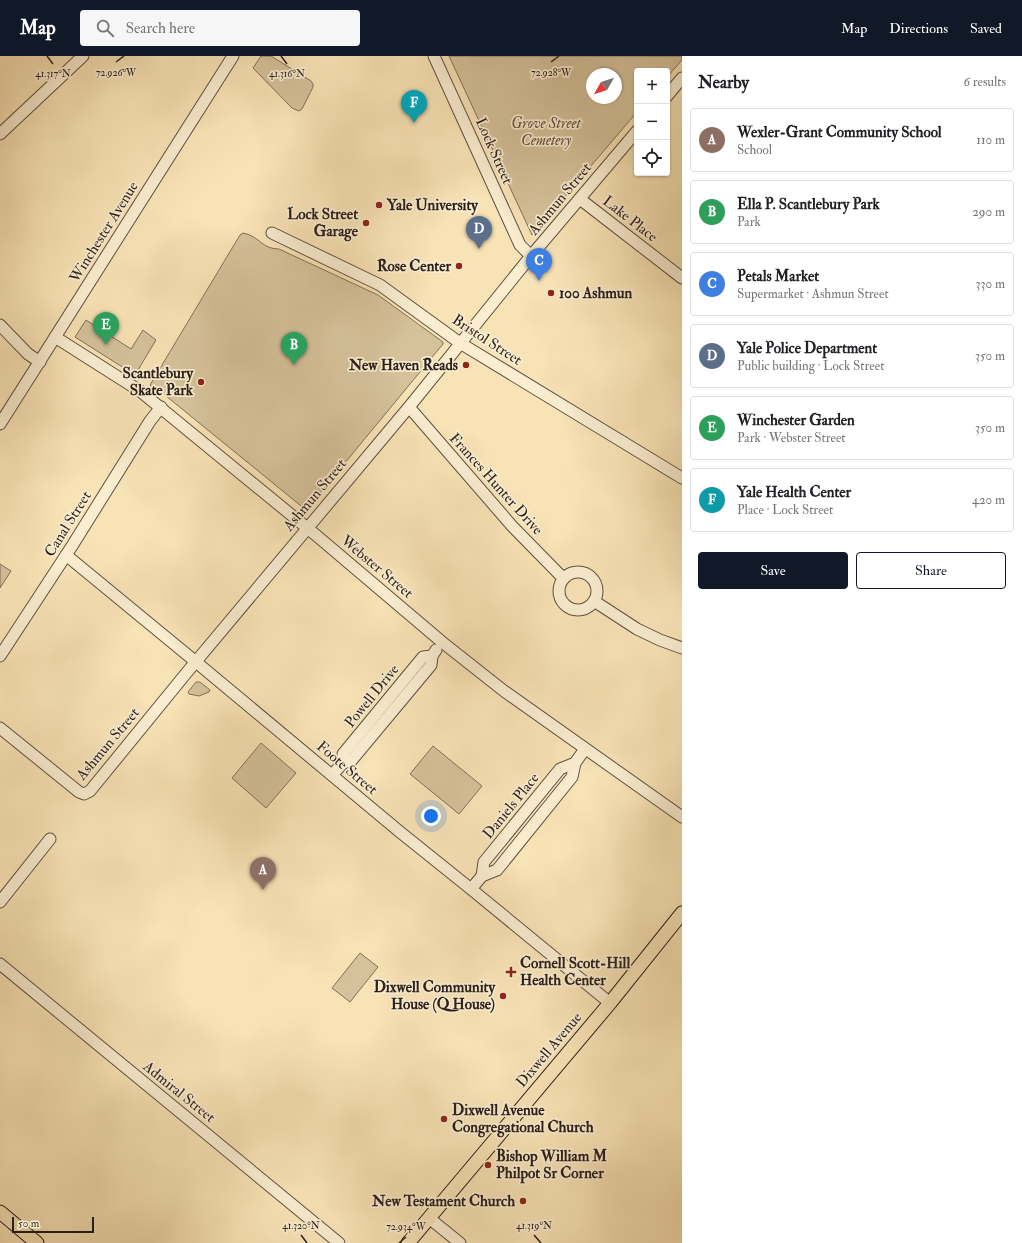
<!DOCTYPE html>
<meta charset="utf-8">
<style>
:root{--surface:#fff;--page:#f6f6f6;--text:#202124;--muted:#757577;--line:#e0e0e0;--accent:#111827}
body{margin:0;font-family:"IM FELL Double Pica",serif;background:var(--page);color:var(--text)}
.controls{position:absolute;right:12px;top:12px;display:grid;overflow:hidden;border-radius:4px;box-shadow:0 1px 3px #0004}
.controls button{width:36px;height:36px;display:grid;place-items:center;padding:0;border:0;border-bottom:1px solid var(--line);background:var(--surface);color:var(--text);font:20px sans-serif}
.compass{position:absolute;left:586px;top:12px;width:36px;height:36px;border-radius:50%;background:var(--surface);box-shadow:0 1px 3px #0004;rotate:231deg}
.scale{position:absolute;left:12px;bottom:10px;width:82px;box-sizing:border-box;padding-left:4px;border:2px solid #2b1f19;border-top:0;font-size:11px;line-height:14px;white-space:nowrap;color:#2b1f19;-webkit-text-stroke:3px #faedd0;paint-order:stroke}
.you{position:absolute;left:431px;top:760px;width:14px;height:14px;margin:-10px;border:3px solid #fff;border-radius:50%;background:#1a73e8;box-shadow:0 0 0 6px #1a73e833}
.badge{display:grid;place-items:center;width:26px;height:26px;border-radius:50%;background:var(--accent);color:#fff;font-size:13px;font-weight:700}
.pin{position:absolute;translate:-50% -33px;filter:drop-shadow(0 1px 2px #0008)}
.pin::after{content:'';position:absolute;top:21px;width:14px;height:12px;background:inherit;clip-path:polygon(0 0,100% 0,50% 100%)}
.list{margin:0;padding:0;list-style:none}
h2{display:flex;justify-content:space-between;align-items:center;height:52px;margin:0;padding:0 16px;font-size:17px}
h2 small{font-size:13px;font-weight:400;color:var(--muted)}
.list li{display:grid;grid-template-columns:26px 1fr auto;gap:12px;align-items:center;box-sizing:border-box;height:64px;margin:0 8px 8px;padding:0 8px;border:1px solid var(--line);border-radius:4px}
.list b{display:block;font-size:15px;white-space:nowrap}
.list p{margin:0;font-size:13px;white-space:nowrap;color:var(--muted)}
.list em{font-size:13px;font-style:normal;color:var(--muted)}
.actions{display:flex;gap:8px;padding:12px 16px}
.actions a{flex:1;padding:9px 0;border:1px solid var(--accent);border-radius:4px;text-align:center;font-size:14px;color:var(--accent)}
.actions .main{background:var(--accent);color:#fff}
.icon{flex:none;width:22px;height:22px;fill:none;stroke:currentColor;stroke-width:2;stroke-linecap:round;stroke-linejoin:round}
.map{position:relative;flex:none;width:682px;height:1187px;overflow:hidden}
header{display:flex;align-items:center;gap:24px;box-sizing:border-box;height:56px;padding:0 20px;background:var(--accent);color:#fff}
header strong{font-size:19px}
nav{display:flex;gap:22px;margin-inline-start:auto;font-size:14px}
.search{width:280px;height:36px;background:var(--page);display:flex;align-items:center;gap:10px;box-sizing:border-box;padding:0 14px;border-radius:4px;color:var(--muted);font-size:15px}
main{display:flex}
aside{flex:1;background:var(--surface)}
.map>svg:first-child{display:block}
.green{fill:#d5c29b;stroke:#80705a;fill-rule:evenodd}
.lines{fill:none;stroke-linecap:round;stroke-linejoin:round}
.minor-casing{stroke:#5e5040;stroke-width:13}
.major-casing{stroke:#2b1f19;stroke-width:15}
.minor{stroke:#faedd0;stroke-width:11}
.major{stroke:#f8e3b6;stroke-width:13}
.ticks{fill:none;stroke:#2b1f19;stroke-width:1.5}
.poi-dot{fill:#8f2418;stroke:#faedd0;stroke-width:1.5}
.labels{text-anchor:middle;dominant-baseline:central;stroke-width:3.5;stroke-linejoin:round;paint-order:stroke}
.park-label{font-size:15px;font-style:italic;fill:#5e5040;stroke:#faedd0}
.street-label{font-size:15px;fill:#2b1f19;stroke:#faedd0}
.poi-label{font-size:15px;font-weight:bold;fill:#2b1f19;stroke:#faedd0;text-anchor:end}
.ticks-label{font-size:10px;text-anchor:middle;fill:#2b1f19;stroke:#faedd0;stroke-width:3.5;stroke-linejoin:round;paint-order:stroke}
</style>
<header>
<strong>Map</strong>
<div class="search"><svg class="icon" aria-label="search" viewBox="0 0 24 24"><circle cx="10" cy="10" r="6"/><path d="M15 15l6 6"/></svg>Search here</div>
<nav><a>Map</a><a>Directions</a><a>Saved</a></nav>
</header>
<main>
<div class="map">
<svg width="682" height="1187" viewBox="0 0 682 1187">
<rect width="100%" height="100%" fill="#f8e3b6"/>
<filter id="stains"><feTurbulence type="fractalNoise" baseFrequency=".005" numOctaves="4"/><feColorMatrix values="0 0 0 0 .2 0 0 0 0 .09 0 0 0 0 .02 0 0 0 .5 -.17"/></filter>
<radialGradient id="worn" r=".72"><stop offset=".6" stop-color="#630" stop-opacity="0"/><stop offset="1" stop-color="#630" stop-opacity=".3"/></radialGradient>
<g class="green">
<path d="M261 0H271L311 25 313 28V31L302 53 299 55 292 52 253 12Z"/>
<path d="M449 0H682V4L667 21V15H637V56L532 179ZM592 18H616V42H592Z"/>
<path d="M243 177C260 180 261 193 279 193L378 239 443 286V288L306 454 160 335 150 329 240 179Z"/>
<path d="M86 264 131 293 143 274 156 284 135 319 75 281Z"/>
<path d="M0 508 11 515 0 532Z"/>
<path d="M196 626H200L210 634 209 636 199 640 189 638 188 636Z"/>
<path d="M261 687 296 717 266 752 232 722Z"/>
<path d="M433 690 482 730 459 758 410 718Z"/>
<path d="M360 897 378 911 350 946 332 932Z"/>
</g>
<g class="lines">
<g class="minor-casing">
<g id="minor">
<path d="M434 0 520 189 531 200"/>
<path d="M667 40 682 22"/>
<path d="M0 78 83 0"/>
<path d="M580 143 682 222"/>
<path d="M272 177 380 229 460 287 682 422"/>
<path d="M0 269 28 298 40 306"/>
<path d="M55 281 140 335 317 480 442 586 504 635 682 761"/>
<path d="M409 351 512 470 563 522"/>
<path d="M0 368 233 0"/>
<path d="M66 499 196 606 400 776 471 833 610 947"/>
<circle cx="578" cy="535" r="19"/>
<path d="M594 545 637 573 660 584 682 592"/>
<path d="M0 600 72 490 150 365 161 351"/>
<path d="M0 672 79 736 84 738 90 735 188 615 409 351 531 200 637 75"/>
<path d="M343 707 351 705 431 609 432 600 436 594"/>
<path d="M332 719 343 707V698L423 601 432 600"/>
<path d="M482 820 497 814 572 721 575 707 585 693"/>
<path d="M471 833 482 820 484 806 560 713 575 707"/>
<path d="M0 846 50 783"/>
<path d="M0 908 339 1187"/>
<path d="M429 1162 460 1187"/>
</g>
</g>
<g class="major-casing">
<g id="major">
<path d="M0 1156 37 1187"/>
<path d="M408 1187 610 947 682 857"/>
</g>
</g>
<use href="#minor" class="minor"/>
<use href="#major" class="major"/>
</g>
<path class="ticks" d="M47 0 53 8M281 0 287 8M116 6 124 0M551 6 559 0M301 1179 307 1187M534 1179 541 1187M399 1187 406 1181"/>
<g class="poi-dot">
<circle cx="379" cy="149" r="4"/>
<circle cx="366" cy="167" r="4"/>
<circle cx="459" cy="210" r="4"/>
<circle cx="551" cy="237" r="4"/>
<circle cx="466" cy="309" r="4"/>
<circle cx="201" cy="326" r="4"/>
<path d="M509 910h4v4h4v4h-4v4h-4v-4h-4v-4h4z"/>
<circle cx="503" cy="940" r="4"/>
<circle cx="444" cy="1063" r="4"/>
<circle cx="488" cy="1109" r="4"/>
<circle cx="523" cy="1145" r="4"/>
</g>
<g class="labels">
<g class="park-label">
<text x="546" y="67">Grove Street<tspan x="546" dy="17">Cemetery</tspan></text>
</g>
<g class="street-label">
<text transform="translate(494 95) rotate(66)">Lock Street</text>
<text transform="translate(560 143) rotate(-50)">Ashmun Street</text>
<text transform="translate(630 163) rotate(38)">Lake Place</text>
<text transform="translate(104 176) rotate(-58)">Winchester Avenue</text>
<text transform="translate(487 284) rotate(33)">Bristol Street</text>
<text transform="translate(496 428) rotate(48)">Frances Hunter Drive</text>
<text transform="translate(315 439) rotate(-50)">Ashmun Street</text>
<text transform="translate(68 468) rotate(-58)">Canal Street</text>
<text transform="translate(377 511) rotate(40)">Webster Street</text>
<text transform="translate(372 640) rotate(-51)">Powell Drive</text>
<text transform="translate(108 688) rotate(-50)">Ashmun Street</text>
<text transform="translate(347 712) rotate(40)">Foote Street</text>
<text transform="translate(511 750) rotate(-51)">Daniels Place</text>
<text transform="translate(549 994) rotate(-50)">Dixwell Avenue</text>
<text transform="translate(179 1036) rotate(39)">Admiral Street</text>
</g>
<g class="poi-label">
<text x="387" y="149" text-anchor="start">Yale University</text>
<text x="358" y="158">Lock Street<tspan x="358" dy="17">Garage</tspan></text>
<text x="451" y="210">Rose Center</text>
<text x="559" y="237" text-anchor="start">100 Ashmun</text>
<text x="458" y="309">New Haven Reads</text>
<text x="193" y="317">Scantlebury<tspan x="193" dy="17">Skate Park</tspan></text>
<text x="520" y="907" text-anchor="start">Cornell Scott-Hill<tspan x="520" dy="17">Health Center</tspan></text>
<text x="495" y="931">Dixwell Community<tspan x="495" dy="17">House (Q House)</tspan></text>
<text x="452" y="1054" text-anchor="start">Dixwell Avenue<tspan x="452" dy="17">Congregational Church</tspan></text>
<text x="496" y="1100" text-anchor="start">Bishop William M<tspan x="496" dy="17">Philpot Sr Corner</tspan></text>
<text x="515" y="1145">New Testament Church</text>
</g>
</g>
<g class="ticks-label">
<text x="116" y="20">72.926°W</text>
<text x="551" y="20">72.928°W</text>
<text x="53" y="21">41.317°N</text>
<text x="287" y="21">41.316°N</text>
<text x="301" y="1173">41.320°N</text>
<text x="534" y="1173">41.319°N</text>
<text x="406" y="1174">72.934°W</text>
</g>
<rect width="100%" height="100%" filter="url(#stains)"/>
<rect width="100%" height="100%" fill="url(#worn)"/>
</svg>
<div class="controls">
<button>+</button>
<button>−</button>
<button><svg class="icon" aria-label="locate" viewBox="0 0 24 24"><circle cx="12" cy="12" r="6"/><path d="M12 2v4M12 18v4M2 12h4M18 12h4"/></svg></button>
</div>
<svg class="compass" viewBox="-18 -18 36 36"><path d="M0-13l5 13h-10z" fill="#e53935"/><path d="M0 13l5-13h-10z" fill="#757577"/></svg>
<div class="scale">50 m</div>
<div class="you"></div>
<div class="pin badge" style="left:263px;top:834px;background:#8d6e63">A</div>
<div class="pin badge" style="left:294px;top:309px;background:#2e9e5b">B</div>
<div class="pin badge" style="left:539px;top:225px;background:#3f7fe0">C</div>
<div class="pin badge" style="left:479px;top:193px;background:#5c6f8a">D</div>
<div class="pin badge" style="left:106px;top:289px;background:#2e9e5b">E</div>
<div class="pin badge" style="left:414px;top:67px;background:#0f9aa8">F</div>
</div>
<aside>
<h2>Nearby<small>6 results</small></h2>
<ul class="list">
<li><span class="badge" style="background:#8d6e63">A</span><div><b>Wexler-Grant Community School</b><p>School</p></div><em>110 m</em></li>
<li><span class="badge" style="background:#2e9e5b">B</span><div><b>Ella P. Scantlebury Park</b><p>Park</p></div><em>290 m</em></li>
<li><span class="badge" style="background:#3f7fe0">C</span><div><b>Petals Market</b><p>Supermarket · Ashmun Street</p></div><em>330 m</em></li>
<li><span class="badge" style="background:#5c6f8a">D</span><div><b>Yale Police Department</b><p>Public building · Lock Street</p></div><em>350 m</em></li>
<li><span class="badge" style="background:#2e9e5b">E</span><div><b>Winchester Garden</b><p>Park · Webster Street</p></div><em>350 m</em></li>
<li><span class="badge" style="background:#0f9aa8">F</span><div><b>Yale Health Center</b><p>Place · Lock Street</p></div><em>420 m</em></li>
</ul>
<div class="actions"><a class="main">Save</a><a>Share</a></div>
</aside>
</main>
